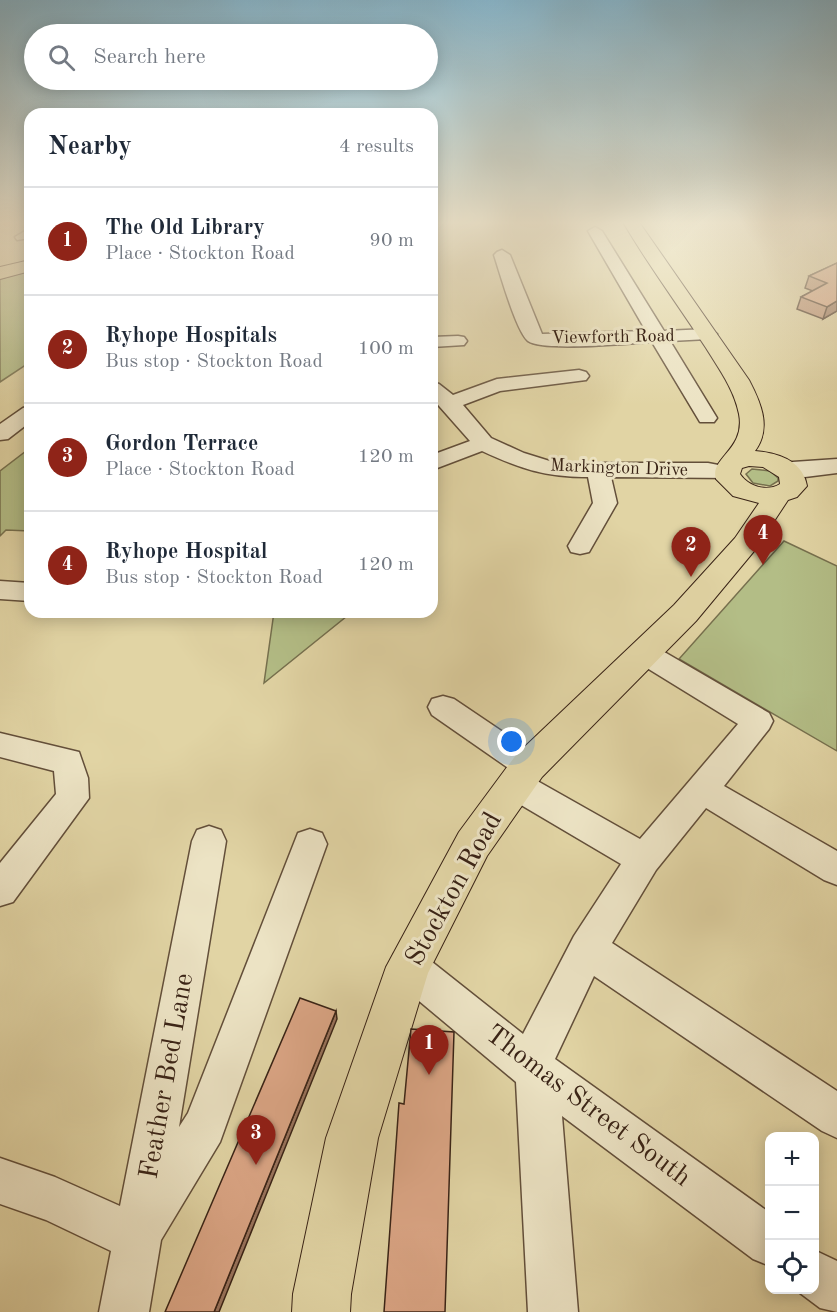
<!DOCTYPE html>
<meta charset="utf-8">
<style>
:root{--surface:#fff;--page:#f6f6f7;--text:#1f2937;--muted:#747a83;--line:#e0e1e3;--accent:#8f2418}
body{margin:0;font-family:"Old Standard TT",serif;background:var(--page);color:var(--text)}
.controls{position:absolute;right:18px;bottom:18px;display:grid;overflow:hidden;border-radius:12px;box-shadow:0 3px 15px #0003}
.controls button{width:54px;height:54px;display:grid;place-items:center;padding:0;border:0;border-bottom:2px solid var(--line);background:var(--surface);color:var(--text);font:30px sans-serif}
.you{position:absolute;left:512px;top:742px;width:21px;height:21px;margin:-15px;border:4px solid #fff;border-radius:50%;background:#1a73e8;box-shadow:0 0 0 9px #1a73e833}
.badge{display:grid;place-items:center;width:39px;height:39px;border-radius:50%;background:var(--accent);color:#fff;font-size:20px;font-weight:700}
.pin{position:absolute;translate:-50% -50px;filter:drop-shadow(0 2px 3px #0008)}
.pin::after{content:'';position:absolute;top:32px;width:21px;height:18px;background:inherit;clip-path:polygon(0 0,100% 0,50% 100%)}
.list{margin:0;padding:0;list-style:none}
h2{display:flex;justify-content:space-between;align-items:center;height:78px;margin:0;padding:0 24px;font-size:26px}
h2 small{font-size:20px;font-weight:400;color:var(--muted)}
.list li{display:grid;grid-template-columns:39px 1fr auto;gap:18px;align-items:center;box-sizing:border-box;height:108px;padding:0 24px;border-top:2px solid var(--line)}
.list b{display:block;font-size:22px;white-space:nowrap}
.list p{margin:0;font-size:20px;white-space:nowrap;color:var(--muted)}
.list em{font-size:20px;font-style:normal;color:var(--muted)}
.icon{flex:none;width:33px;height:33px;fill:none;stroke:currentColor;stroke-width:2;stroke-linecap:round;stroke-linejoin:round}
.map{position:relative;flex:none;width:837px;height:1312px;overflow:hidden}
.search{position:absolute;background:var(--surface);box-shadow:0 3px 15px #0003;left:24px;top:24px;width:414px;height:66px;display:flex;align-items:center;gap:15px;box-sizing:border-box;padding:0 21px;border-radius:33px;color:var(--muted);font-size:22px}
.panel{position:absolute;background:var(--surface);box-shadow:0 3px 15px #0003;left:24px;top:108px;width:414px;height:510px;border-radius:18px}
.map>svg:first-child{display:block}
.green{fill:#b3bd86;stroke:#76704e;stroke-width:1.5}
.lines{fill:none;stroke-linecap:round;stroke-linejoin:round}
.minor-casing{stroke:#634f3a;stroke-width:3}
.major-casing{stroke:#392316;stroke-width:2}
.highway-casing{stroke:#392316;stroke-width:2}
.minor{fill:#ece3c4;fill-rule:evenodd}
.major{fill:#e1d4a4;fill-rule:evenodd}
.highway{fill:#e1d4a4;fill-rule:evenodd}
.wall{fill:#bd8f73;stroke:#392316;stroke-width:1.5}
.shaded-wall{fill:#9a745e;stroke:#392316;stroke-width:1.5}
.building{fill:#dca686;stroke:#392316;stroke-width:1.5}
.labels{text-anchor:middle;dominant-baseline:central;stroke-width:6;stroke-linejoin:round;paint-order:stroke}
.far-street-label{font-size:18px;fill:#392316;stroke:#ece3c4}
.near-street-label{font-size:27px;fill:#392316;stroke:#ece3c4}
</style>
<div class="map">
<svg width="837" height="1312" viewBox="0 0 837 1312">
<rect width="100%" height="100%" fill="#e1d4a4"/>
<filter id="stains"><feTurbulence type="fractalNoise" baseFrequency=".00333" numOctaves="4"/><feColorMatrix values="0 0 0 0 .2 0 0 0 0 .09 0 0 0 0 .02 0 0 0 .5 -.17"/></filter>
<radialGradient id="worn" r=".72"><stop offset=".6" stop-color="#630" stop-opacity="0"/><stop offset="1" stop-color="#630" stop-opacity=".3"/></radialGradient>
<g class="green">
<path d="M30 271V362L0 382V279Z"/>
<path d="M30 448V531L6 530 0 536V471Z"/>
<path d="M752 469 770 471 778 478V481L770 486 753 483 746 474Z"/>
<path d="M784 541 837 566V751L679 659Z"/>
<path d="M274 612H352L264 683Z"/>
</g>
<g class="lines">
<g class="minor-casing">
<g id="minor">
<path d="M595 227 602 231 664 331 708 329 717 334 708 339 670 341 717 418 714 422H700L652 342C630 343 543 352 528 341 516 331 500 273 494 255L497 252 502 250 510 255 542 334 646 331 588 231Z"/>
<path d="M30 228V238L17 240 15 237Z"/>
<path d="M458 336 464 337 467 341 464 345 432 347V337Z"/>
<path d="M579 370 586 372 589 376 586 380 500 391 463 405 491 438 524 453 556 463H708L734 468 737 473 734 478 611 477 617 503 589 552 580 554 571 552 568 546 593 503 588 477C545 477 521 469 482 451L432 470V455L470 441 432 398V382L439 384 453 395 497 379Z"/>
<path d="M30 406V422L8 439 0 440V424L23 408Z"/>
<path d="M837 459V473L805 477 778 473 775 468 778 463Z"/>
<path d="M0 581 30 583V601L0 599Z"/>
<path d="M644 643 654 646 769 713 773 721 769 729 724 786 837 851V885L824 880 706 808 656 870 612 943 837 1091V1138L822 1131 594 976 555 1059 770 1213V1266L753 1259 562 1116 578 1312H528L516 1082 394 980 389 967 394 954 408 948 422 954 523 1034 574 936 621 864 504 795 500 785 504 775 514 772 432 715 428 707 432 699 443 696 454 699 540 757 545 766 540 775 532 778 640 839 738 724 634 660 630 653 634 646Z"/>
<path d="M0 733 79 752 88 778 89 798 13 902 0 906V863L56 794 54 771 0 757Z"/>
<path d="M209 826 221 830 226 841 179 1127 188 1113 298 833 310 829 322 833 327 844 220 1142 161 1240 149 1312H99L111 1251 46 1220 0 1204V1158L55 1177 120 1206 192 841 197 830Z"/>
<path d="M814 1250 837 1261V1312L820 1308 796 1290H814Z"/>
</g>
</g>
<g class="major-casing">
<path id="major" d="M623 222H639L749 380C761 403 772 428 755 451 779 453 803 461 807 486L797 497 788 500 755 550 696 621 542 777 487 856 428 973 378 1138 351 1294 350 1312H292L293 1294 326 1138 386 967 459 832 516 755 674 605 735 538 759 503 733 496 716 479C709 458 746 450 739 414 734 389 719 369 706 348 679 306 648 265 623 222ZM749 466 763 467 779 477 780 484C767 492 749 487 740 474L742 468Z"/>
</g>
<g class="highway-casing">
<path id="highway" d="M30 260V271L0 279V267Z"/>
</g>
<use href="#minor" class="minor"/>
<use href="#major" class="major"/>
<use href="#highway" class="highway"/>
</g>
<path class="wall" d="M837 263V311L823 319 797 309 801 297 813 291 805 288 809 276Z"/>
<g class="shaded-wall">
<path d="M837 301V311L823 319 827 307Z"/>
<path d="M336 1011 337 1019 219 1312H214Z"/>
</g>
<g class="building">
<path d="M837 263V301L827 307 801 297 827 283 809 276Z"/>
<path d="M300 998 336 1011 214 1312H165Z"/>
<path d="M411 1029 454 1032 445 1312H384L399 1103 404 1104Z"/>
</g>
<linearGradient id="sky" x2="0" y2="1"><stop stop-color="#87b6cc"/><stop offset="0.55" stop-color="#f2ecd6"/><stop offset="1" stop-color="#f2ecd6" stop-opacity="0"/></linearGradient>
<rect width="837" height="405" fill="url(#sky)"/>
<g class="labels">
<g class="far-street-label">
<text transform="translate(613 337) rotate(-1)">Viewforth Road</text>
<text transform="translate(619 468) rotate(2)">Markington Drive</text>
</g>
<g class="near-street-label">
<text transform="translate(454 889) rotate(-61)">Stockton Road</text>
<text transform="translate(167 1076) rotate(-80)">Feather Bed Lane</text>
<text transform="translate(588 1106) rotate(37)">Thomas Street South</text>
</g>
</g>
<rect width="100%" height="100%" filter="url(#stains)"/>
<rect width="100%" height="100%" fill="url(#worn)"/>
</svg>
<div class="controls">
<button>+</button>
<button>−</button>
<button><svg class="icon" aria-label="locate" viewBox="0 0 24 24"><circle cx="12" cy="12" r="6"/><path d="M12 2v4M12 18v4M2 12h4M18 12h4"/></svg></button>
</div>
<div class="you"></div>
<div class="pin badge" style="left:429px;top:1075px">1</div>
<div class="pin badge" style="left:691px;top:577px">2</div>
<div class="pin badge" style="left:256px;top:1165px">3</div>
<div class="pin badge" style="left:763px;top:565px">4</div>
<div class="search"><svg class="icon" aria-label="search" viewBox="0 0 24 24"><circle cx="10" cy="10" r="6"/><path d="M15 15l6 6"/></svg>Search here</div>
<section class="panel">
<h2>Nearby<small>4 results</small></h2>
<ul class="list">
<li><span class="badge">1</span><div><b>The Old Library</b><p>Place · Stockton Road</p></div><em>90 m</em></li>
<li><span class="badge">2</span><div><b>Ryhope Hospitals</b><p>Bus stop · Stockton Road</p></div><em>100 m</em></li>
<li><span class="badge">3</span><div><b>Gordon Terrace</b><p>Place · Stockton Road</p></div><em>120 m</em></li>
<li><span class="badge">4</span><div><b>Ryhope Hospital</b><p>Bus stop · Stockton Road</p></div><em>120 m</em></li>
</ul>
</section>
</div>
